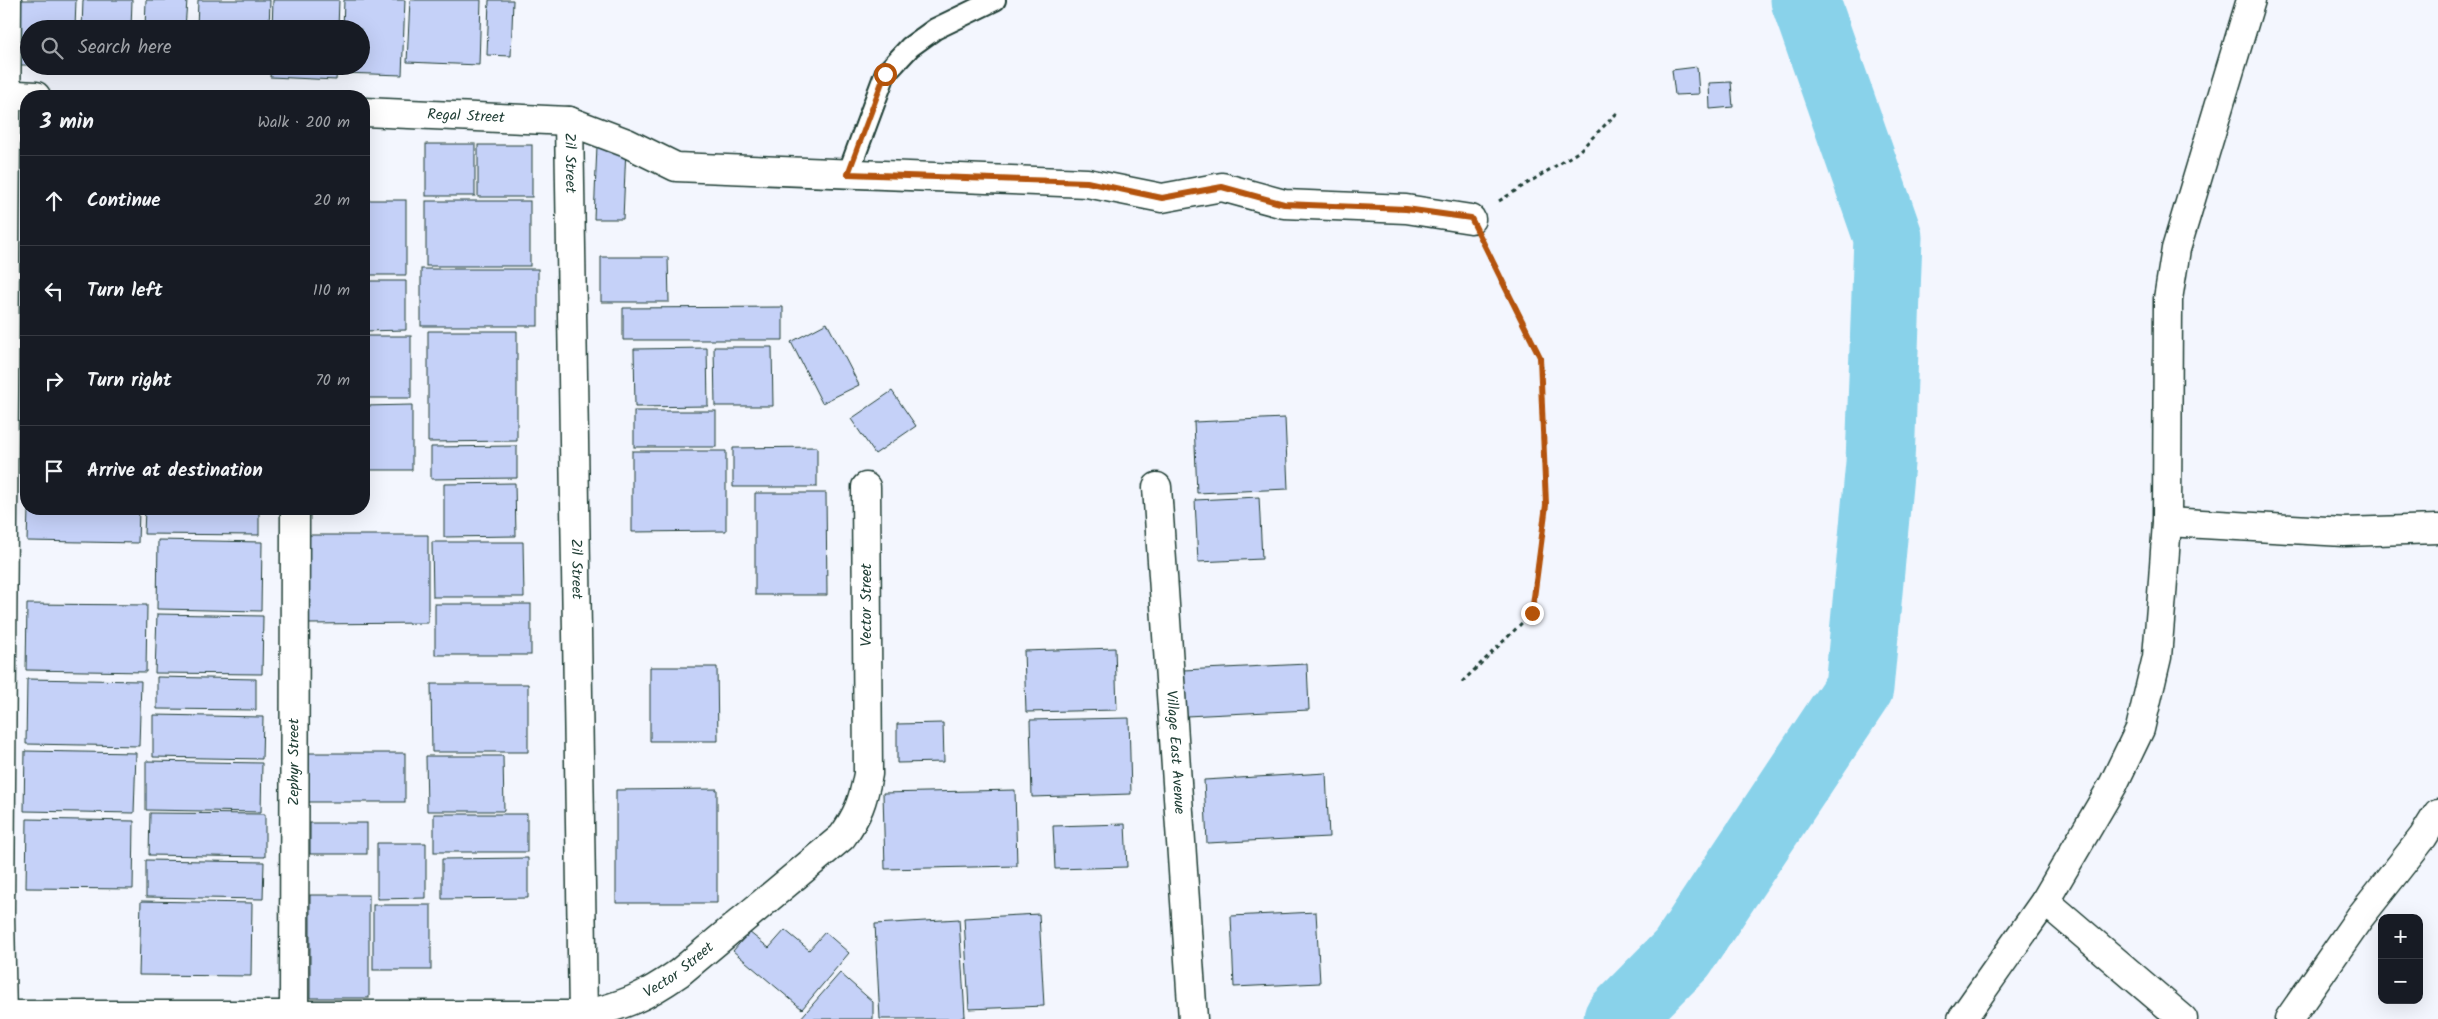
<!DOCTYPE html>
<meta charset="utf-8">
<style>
:root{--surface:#171b24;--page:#242831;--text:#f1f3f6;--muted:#9ea1a6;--line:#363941}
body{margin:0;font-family:Kalam,sans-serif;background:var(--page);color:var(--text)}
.controls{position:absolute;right:15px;bottom:15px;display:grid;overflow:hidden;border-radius:10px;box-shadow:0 5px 20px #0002}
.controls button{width:45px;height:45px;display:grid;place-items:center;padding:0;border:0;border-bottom:1px solid var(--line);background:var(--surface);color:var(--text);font:25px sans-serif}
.stop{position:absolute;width:15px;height:15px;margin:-11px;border:4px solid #b45309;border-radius:50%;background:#fff}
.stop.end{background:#b45309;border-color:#fff;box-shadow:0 1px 5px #0008}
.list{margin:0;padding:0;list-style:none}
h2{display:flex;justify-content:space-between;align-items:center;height:65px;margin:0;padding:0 20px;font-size:21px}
h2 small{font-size:16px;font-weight:400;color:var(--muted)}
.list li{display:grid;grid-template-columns:32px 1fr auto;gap:15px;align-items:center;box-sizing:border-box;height:90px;padding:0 20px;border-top:1px solid var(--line)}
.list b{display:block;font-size:19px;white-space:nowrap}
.list em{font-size:16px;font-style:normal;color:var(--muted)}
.icon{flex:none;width:28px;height:28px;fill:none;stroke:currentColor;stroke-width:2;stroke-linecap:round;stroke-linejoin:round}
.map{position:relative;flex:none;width:2438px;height:1019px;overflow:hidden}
.search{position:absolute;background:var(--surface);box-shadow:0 5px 20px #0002;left:20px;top:20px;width:350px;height:55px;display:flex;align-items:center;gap:12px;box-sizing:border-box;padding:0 18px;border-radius:28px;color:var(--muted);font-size:19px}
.panel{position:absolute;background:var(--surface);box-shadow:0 5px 20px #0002;left:20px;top:90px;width:350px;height:425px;border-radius:20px}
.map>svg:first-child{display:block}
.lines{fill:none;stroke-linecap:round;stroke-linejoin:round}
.river{stroke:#89d2ea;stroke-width:69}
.building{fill:#c5d1f8;stroke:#1f3d34}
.lane-casing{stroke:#1f3d34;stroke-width:24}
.street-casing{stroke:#1f3d34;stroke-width:31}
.secondary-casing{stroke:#1f3d34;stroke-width:31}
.path{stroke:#1f3d34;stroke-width:3;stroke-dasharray:4 4;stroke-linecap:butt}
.lane{stroke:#fff;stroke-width:20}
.street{stroke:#fff;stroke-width:28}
.secondary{stroke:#fff;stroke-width:28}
.route{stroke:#b45309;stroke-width:6}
.labels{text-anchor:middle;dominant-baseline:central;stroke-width:4;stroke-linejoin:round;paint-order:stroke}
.street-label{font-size:15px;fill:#1f3d34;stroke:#fff}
</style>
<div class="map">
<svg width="2438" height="1019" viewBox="0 0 2438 1019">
<rect width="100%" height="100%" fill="#f3f6fe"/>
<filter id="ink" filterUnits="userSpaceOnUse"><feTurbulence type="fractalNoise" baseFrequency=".02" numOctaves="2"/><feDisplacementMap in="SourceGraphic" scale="10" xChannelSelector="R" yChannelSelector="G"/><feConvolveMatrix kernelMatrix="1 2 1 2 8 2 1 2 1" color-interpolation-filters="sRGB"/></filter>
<g filter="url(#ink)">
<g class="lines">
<path class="river" d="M1618 1019 1682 954 1859 688 1880 463 1888 237 1805 0"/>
</g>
<g class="building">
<path d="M19 0H76L75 29H29V65H16Z"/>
<path d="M83 0H132L131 29H82Z"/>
<path d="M146 0H187L185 29H145Z"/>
<path d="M198 0H270L269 29H197Z"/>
<path d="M273 0H339L338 29H272Z"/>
<path d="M344 0H405L402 75 342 73V66H361V29H343Z"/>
<path d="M410 0H481L479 65 407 62Z"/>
<path d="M489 0H513L511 56 487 55Z"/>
<path d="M195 66H267V72L195 70Z"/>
<path d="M271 66H337L336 80 270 77Z"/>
<path d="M1697 67 1699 94 1675 95 1672 70Z"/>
<path d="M1731 82 1733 107 1710 109 1709 83Z"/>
<rect x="426" y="144" width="49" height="52"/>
<rect x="478" y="145" width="54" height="52"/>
<path d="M597 145 626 147 623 219H594Z"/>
<rect x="364" y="200" width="42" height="75"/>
<rect x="426" y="201" width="104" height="65"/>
<path d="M601 257H668L669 302H601Z"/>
<rect x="421" y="269" width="117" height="57"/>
<path d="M364 281H406V330L364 331Z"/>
<path d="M783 307V340H623V308Z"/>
<path d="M827 323 859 385 822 403 791 342Z"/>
<path d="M428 331H517V441L428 442Z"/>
<rect x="364" y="336" width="47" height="62"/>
<path d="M714 347H772L773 406H715Z"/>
<path d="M707 348 708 406 635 407 634 349Z"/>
<path d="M892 391 916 426 875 454 851 419Z"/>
<path d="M412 405V470H364V406Z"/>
<rect x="634" y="411" width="82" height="36"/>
<path d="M1285 418 1288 489 1197 493 1194 422Z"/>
<path d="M517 446V478L431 479V447Z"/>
<path d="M817 447V487H733V448Z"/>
<path d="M632 451H726V531L632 532Z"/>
<path d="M515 483 516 536 444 537V484Z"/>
<path d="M755 493H826L827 595H755Z"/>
<path d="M1259 497 1262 559 1198 562 1195 500Z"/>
<path d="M28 509H139L138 543 27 541Z"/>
<path d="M145 509H259V535L144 534Z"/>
<path d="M308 535H428V623L308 624Z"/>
<path d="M158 540 262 542 261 611 157 609Z"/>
<path d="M432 542H523L524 597H433Z"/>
<path d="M27 604 147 605 146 672 26 670Z"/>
<rect x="435" y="604" width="96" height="51"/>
<path d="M157 614 263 616 262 674 155 673Z"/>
<path d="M1115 648 1117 710 1026 712 1024 651Z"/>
<path d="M1307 664 1309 710 1186 716 1183 670Z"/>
<path d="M650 667H717L718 741H650Z"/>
<path d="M157 677 256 679V710L157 709Z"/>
<path d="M27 679 141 681 139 746 26 744Z"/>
<path d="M431 684H528V752H432Z"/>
<path d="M153 715 263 717 262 759 153 757Z"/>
<path d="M1129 718 1131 794 1032 797 1030 720Z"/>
<path d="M943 723 944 762 897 763V724Z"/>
<path d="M25 751 136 753 134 813 24 811Z"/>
<rect x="307" y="753" width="98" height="49"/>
<path d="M426 756H503L504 811H427Z"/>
<path d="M146 761 262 763 261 812 146 810Z"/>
<path d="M1326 773 1329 837 1207 843 1204 780Z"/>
<path d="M717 789V903H616V790Z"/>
<path d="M1015 790 1017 866 885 869 883 793Z"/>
<path d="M150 813 265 814V857L149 855Z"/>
<rect x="434" y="814" width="93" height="38"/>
<path d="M27 819 134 821 133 889 26 888Z"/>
<rect x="310" y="823" width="57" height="31"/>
<path d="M1125 824 1127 867 1055 869 1053 826Z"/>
<path d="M377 843H426V898L377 899Z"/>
<path d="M528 858V898L442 899V859Z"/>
<path d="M146 860 264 862 263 899 146 897Z"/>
<rect x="310" y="895" width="59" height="103"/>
<path d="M141 901 252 903 251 976 139 975Z"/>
<rect x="373" y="905" width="58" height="65"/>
<path d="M1316 912 1320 983 1234 987 1231 916Z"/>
<path d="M1039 914 1044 1006 969 1009 964 918Z"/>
<path d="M959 919 965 1016 959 1019H880L875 924Z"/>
<path d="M785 930 809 950 825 932 849 953 802 1009 733 951 749 932 769 948Z"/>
<path d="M840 973 873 1002V1019H800Z"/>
</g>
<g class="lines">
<g class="lane-casing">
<path id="lane" d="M848 174 885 74 910 47 935 29 995 0"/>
</g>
<g class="street-casing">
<g id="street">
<path d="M0 94 36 96"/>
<path id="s1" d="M364 112 569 121 627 143 676 167 1087 183 1162 198 1222 187 1284 204 1406 209 1471 219"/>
<path id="s2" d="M569 121 583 1015"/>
<path d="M2167 522 2344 532 2438 529"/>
<path d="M2045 901 2183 1019"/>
<path id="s3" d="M2 1015H583C625 1005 643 998 679 973L842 837C858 815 863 801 868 774L866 487"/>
<path id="s4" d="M294 1016 295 509"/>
<path d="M2 1019 0 914 7 0"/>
<path d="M1962 1019 2045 901 2113 785 2140 729 2157 657 2162 595 2167 522 2168 299 2176 249 2251 0"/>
<path d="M2289 1019 2360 917 2423 837 2438 813"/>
</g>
</g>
<g class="secondary-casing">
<g id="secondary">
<path id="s5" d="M1157 487 1193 1019"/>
</g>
</g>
<g class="path">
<path d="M1499 201 1578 152 1618 112"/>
<path d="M1462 682 1532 613 1546 505 1540 357 1486 248"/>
</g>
<use href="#lane" class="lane"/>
<use href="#street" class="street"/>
<use href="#secondary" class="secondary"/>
</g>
</g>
<g class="lines" filter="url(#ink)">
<path class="route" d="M885 74 848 174 1087 182 1162 198 1222 187 1284 204 1406 209 1471 218 1540 357 1546 505 1532 613"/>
</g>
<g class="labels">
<g class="street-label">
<text stroke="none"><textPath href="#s1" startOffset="102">Regal Street</textPath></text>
<text stroke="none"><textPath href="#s2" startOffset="42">Zil Street</textPath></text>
<text stroke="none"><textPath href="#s2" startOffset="448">Zil Street</textPath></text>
<text transform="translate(867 605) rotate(-90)">Vector Street</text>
<text stroke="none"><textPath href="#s5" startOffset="266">Village East Avenue</textPath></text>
<text stroke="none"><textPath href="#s4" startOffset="254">Zephyr Street</textPath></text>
<text stroke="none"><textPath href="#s3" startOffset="688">Vector Street</textPath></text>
</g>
</g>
</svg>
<div class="controls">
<button>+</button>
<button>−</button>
</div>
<div class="stop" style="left:885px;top:74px"></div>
<div class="stop end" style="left:1532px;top:613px"></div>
<div class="search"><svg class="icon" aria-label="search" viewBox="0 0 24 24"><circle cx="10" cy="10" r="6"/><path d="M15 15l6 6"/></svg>Search here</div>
<section class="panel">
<h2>3 min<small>Walk · 200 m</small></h2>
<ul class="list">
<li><svg class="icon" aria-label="ahead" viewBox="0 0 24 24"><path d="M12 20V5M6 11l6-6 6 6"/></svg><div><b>Continue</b></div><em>20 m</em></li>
<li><svg class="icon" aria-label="left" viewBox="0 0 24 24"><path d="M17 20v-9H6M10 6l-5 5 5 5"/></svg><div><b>Turn left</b></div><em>110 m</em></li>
<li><svg class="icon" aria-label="right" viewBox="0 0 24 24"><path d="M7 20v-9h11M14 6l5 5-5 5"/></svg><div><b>Turn right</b></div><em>70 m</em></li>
<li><svg class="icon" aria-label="arrive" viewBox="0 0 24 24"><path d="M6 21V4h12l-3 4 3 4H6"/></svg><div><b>Arrive at destination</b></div></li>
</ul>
</section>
</div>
